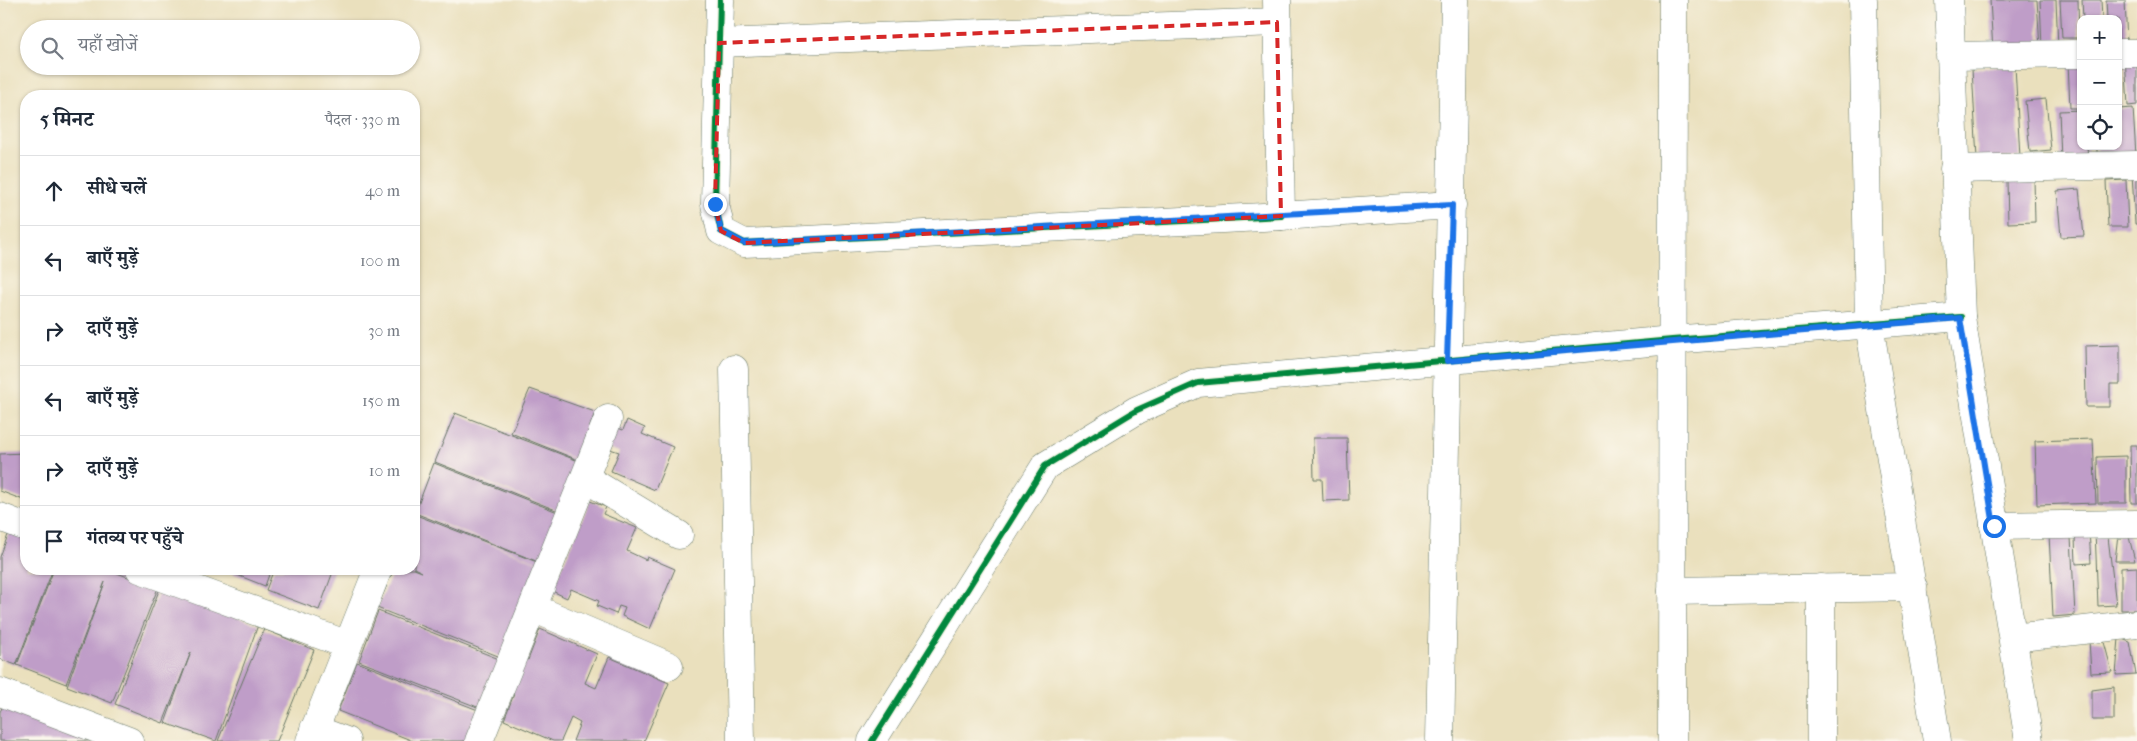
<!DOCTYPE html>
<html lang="hi">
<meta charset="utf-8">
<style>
:root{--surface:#fff;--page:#f6f6f7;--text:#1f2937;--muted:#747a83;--line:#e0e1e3}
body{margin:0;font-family:"IM FELL French Canon","Noto Serif Devanagari",serif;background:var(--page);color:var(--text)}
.controls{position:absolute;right:15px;top:15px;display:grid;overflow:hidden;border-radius:10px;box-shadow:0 1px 4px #0004}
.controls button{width:45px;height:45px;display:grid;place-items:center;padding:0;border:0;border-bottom:1px solid var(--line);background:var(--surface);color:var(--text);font:25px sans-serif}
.stop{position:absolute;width:15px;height:15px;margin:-11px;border:4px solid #1a73e8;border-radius:50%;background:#fff}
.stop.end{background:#1a73e8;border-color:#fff;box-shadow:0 1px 5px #0008}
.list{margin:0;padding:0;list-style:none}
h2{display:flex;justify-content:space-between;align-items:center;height:65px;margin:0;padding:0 20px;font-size:21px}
h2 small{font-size:16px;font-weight:400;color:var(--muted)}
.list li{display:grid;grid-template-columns:32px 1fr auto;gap:15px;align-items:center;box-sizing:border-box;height:70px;padding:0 20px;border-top:1px solid var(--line)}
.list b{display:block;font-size:19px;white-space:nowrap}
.list em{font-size:16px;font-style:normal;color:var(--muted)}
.icon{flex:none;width:28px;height:28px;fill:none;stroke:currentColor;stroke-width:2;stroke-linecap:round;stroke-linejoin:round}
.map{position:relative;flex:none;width:2137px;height:741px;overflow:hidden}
.search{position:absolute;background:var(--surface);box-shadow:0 1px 4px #0004;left:20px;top:20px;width:400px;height:55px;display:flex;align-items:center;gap:12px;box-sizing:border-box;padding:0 18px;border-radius:28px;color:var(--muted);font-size:19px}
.panel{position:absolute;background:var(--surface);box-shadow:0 1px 4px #0004;left:20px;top:90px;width:400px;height:485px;border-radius:20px}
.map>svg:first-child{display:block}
.building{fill:#bf9dc8}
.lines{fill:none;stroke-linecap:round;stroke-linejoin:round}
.minor-casing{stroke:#667664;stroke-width:29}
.minor{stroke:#fff;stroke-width:28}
.cycleway-casing{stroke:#fbf7ec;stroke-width:9}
.cycleway{stroke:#00873e;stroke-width:6}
.route{stroke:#1a73e8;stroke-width:6}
.marked{fill:none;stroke:#d62828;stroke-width:4;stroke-dasharray:10 6;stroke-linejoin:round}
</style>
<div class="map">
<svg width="2137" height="741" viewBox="0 0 2137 741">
<rect width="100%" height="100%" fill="#fbf7ec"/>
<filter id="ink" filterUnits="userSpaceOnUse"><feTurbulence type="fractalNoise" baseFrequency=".02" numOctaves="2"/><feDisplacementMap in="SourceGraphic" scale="10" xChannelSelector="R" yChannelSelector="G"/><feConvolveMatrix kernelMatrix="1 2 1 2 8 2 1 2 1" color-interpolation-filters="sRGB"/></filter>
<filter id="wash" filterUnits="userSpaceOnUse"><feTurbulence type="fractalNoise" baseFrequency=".0096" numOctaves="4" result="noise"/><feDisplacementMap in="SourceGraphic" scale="20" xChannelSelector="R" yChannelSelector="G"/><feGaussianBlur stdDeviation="1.12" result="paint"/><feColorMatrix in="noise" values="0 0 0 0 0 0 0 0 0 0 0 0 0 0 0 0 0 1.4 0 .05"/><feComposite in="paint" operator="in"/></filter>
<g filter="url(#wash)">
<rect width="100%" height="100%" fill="#eae0bd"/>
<g id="blocks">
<g class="building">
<path d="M1990 0H2037L2040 48 1993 51Z"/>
<path d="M2040 0H2056L2058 48H2042Z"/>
<path d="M2060 0H2078L2079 38H2062Z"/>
<path d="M2082 0H2101L2102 19H2083Z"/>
<path d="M2106 0H2125L2127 43 2118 44V19H2107Z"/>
<path d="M2137 56V105L2128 106 2125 57Z"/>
<path d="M2081 61V108H2070L2068 62Z"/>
<path d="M2015 66 2020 157 1977 159 1972 69Z"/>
<path d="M2118 92H2120L2121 106H2118Z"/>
<path d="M2046 99 2051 150 2030 152 2025 101Z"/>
<path d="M2133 108 2136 155 2097 158V146H2118V109Z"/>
<path d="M2081 110V146H2087L2088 158 2061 159 2059 111Z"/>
<path d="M2137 173V224H2135L2132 174Z"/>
<path d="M2034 179 2035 222 2008 223 2007 180Z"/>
<path d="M2126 180 2128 227H2108L2106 181Z"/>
<path d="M2079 189 2084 236 2061 237 2057 191Z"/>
<path d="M2120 345V384H2110V407H2086L2085 346Z"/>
<path d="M530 389 595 412 578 460 511 433Z"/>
<path d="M455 413 581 462 561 512 435 462Z"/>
<path d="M627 420 645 428 642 434 673 447 655 490 611 471 619 452 607 448 616 427 623 430Z"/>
<path d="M1313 438H1347L1349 500 1323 501 1322 479H1314Z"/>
<path d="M2093 439 2096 503 2037 505 2035 441Z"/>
<path d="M2130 445H2137V503H2131Z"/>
<path d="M26 453V501L0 491V454Z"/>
<path d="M2126 456V503H2098L2097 457Z"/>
<path d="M434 463 560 513 541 563 415 513Z"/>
<path d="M590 501 606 507 603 514 637 528 627 551 646 560 647 557 675 569 650 629 622 616 625 608 619 606 616 614 597 606 599 601 571 589 567 598 552 591Z"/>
<path d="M416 515 542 564 503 658 377 608 394 569H414L422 572 414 568Z"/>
<path d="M2089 530 2091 563 2076 564 2075 537Z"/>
<path d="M2095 530 2108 537 2116 605 2098 606Z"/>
<path d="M9 532 26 539V569H53L16 665 0 659V557Z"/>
<path d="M2128 533 2135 561H2115L2118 534Z"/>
<path d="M2049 534 2071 537 2075 615 2053 617Z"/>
<path d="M2137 567V610H2121V568Z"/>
<path d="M54 569H106L158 588 112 703 67 686 105 582 66 684 17 665Z"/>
<path d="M222 569H271L265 586Z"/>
<path d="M274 569H334L319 610 266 590Z"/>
<path d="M160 588 258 625 216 741 165 723 191 652 163 723 115 704Z"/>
<path d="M378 611 504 661 485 710 359 661Z"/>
<path d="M264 629 314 650 277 741H218Z"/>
<path d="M540 629 597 654 585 683 596 688 609 657 669 683 644 741H573L580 723 571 718 561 741H553L504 720 514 694 508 692 523 657 528 660Z"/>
<path d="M2119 638 2130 642 2136 674 2116 675Z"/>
<path d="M2089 640 2104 642 2112 672 2091 673Z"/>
<path d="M357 662 483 712 472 741H413L338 711Z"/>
<path d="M2114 687V720H2092V690Z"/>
<path d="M3 705 97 741H0V712Z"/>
</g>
</g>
</g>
<g filter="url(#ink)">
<use href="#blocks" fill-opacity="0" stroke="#667664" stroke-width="1"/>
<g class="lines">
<g class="minor-casing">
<g id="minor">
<path d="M720 0 715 204 721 231 744 243 1281 216"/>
<path d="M1277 0 1281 216 1452 205"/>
<path d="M1863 0 1869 324 1937 741"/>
<path d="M1949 0 1961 317 2029 741"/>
<path d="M719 43 1277 22"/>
<path d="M2118 53H2137"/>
<path d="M1950 56 2081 54"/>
<path d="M1954 169 2137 165"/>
<path d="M734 369 741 741"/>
<path d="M585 478 679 535"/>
<path d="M0 517 26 527"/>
<path d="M1994 526 2137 524"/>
<path d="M140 569 348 645"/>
<path d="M1672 591 1913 587"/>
<path d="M533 608 669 666"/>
<path d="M2013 638 2137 624"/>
<path d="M0 692 129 741"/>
<path d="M314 729 346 741"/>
<path d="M310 741 378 569"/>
<path d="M479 741 608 419"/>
<path d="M872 741 1045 466 1137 410 1198 383 1672 340 1961 317"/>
<path d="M1440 741 1455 0"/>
<path d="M1672 741 1673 0"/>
<path d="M1821 741V588"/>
</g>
</g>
<use href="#minor" class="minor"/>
<g class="cycleway-casing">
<g id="cycleway">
<path d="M720 0 715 204 721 231 744 243 1281 216"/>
<path d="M872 741 1045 466 1137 410 1198 383 1672 340 1961 317"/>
</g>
</g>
<use href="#cycleway" class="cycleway"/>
</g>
</g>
<g class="lines" filter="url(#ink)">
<path class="route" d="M715 204 721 231 744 243 1452 205 1447 361 1960 318 1994 526"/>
</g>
<path class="marked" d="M1277 22 1281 216 744 243 721 231 715 204 719 43Z"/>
</svg>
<div class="controls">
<button>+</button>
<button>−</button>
<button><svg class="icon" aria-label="locate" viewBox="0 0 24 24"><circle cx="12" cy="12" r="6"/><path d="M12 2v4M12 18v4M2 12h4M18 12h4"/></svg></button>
</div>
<div class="stop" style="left:1994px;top:526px"></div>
<div class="stop end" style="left:715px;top:204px"></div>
<div class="search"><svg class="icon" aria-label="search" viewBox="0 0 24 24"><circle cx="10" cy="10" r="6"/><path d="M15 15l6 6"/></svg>यहाँ खोजें</div>
<section class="panel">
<h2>5 मिनट<small>पैदल · 330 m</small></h2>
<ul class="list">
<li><svg class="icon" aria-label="ahead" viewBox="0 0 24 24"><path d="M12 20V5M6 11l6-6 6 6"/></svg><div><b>सीधे चलें</b></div><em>40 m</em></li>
<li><svg class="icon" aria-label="left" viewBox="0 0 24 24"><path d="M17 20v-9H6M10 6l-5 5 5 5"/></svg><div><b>बाएँ मुड़ें</b></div><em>100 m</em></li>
<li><svg class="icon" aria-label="right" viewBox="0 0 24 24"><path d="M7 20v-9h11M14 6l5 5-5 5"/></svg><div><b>दाएँ मुड़ें</b></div><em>30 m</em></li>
<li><svg class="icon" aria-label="left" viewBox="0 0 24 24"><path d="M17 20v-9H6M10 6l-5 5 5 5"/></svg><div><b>बाएँ मुड़ें</b></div><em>150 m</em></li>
<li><svg class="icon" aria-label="right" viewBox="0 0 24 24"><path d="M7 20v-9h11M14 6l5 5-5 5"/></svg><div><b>दाएँ मुड़ें</b></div><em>10 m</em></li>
<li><svg class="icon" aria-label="arrive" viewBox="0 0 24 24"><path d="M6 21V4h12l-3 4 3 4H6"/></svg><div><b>गंतव्य पर पहुँचे</b></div></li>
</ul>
</section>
</div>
